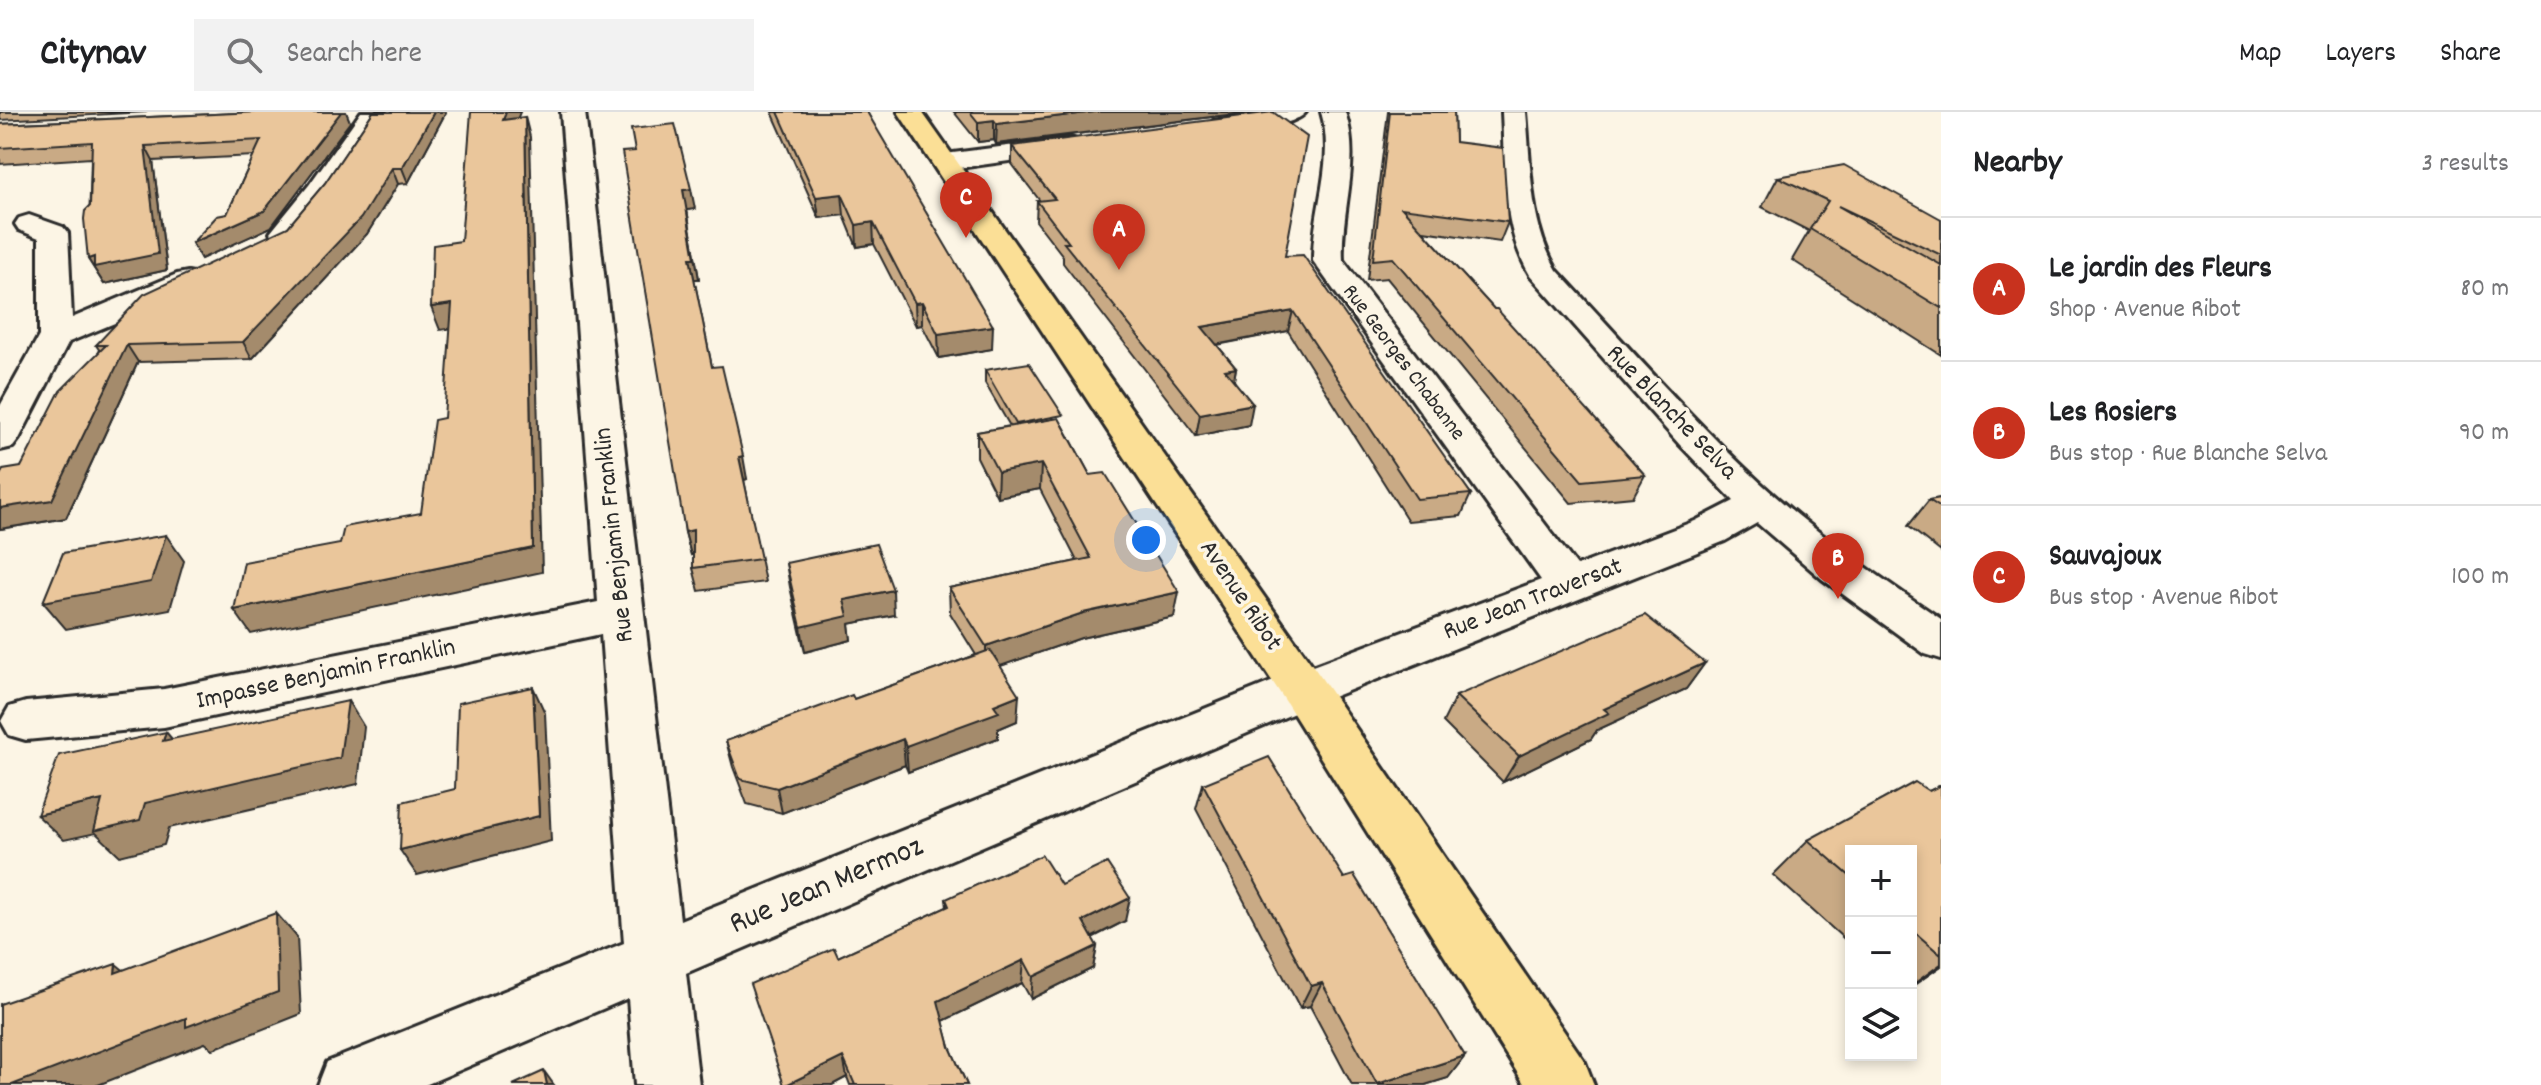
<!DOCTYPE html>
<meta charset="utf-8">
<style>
:root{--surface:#fff;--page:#f2f2f2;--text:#202124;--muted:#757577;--line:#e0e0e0;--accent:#c8321e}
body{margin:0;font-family:Dekko,sans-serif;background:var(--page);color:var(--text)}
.controls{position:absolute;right:24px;bottom:24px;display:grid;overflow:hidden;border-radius:0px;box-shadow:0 4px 12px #0003}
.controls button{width:72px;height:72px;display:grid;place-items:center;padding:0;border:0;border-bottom:2px solid var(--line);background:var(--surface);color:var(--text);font:40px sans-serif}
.you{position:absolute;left:1146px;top:428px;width:28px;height:28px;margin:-20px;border:6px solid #fff;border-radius:50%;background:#1a73e8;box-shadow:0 0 0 12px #1a73e833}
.badge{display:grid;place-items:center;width:52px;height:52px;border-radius:50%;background:var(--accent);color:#fff;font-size:26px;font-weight:700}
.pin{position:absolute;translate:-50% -66px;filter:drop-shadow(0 2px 4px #0008)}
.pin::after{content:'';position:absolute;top:42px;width:28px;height:24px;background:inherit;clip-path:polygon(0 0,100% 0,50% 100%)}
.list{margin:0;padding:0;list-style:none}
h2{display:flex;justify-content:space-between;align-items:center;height:104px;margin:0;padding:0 32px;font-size:34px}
h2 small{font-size:26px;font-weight:400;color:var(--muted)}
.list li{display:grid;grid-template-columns:52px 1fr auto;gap:24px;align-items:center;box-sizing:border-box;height:144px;padding:0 32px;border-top:2px solid var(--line)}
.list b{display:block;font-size:30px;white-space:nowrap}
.list p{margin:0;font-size:26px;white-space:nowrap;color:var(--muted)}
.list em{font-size:26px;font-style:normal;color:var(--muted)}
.icon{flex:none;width:44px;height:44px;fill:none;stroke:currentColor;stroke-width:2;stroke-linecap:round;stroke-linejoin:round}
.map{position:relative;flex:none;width:1941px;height:973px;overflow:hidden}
header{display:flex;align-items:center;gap:48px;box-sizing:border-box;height:112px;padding:0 40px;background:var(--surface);border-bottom:2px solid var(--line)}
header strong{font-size:38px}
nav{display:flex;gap:44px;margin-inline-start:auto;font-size:28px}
.search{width:560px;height:72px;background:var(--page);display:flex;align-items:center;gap:20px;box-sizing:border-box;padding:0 28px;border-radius:0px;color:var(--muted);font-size:30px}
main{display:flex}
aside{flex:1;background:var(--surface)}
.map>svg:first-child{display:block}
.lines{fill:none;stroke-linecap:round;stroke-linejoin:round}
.minor-casing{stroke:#2b2b2b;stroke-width:6}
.primary-casing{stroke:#2b2b2b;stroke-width:6}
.minor{fill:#fcf5e5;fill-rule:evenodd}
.primary{fill:#fbdf96;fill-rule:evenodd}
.wall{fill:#c9aa85;stroke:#2b2b2b;stroke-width:2}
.shaded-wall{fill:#a48b6c;stroke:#2b2b2b;stroke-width:2}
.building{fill:#eac69b;stroke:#2b2b2b;stroke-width:2}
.labels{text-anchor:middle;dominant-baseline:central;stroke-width:7;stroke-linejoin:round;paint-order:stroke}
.far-street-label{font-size:22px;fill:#2b2b2b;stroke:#fcf5e5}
.street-label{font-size:26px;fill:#2b2b2b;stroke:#fcf5e5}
.near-street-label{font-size:32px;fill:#2b2b2b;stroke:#fcf5e5}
</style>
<header>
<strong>Citynav</strong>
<div class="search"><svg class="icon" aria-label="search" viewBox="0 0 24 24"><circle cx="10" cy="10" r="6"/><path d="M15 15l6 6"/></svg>Search here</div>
<nav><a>Map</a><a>Layers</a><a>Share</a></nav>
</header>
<main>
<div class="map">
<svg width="1941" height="973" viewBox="0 0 1941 973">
<rect width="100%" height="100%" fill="#fcf5e5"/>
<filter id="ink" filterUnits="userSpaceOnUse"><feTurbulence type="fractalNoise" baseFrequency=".0125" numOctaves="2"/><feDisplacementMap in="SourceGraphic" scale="16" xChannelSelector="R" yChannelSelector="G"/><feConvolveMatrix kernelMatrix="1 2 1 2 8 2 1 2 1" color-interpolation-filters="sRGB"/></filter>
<g filter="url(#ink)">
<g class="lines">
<g class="minor-casing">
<g id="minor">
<path d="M361 0H385C370 22 311 119 293 128 287 131 281 129 275 127L270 121 309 73Z"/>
<path d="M561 0H585L680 808 1286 564 1541 468 1313 149C1312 98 1336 50 1321 0H1345C1362 50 1340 98 1343 148L1577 454 1695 409 1734 389 1680 333 1530 163C1501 114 1505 55 1502 0H1526C1531 52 1529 112 1557 158 1628 234 1697 314 1774 383 1826 429 1884 468 1941 507V547L1925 542 1822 467 1757 411 1725 429 1320 590 686 861 699 973H635L628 886 425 973H318L327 950 624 831 601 522 164 615 26 628 9 623 1 609 9 595 26 590 164 577 598 490Z"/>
<path d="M1268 0H1306C1296 14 1231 24 1213 19L1210 14 1213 9Z"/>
<path d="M1071 26 1080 29 1084 34 1080 39 945 58 936 56 932 50 936 44 945 42Z"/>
<path d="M29 103 63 115 68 121 72 206 177 162 188 160 199 162 204 169 199 176 69 230 19 327 13 335 0 338V294L39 224V126L19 118 15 112 19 106Z"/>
</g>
</g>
<g class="primary-casing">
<path id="primary" d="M898 0H922L1320 564 1585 950 1594 973H1525L1286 590Z"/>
</g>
<use href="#minor" class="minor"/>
<use href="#primary" class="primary"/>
</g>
<g class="wall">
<path d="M0 0H147L0 8Z"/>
<path d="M257 0H346L350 10 271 115 201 147 192 131 227 102 254 44 153 49 167 158 104 172 88 147 91 46 0 52V12Z"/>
<path d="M373 0H446L408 71 398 72 367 122 252 247 138 250 66 406 0 417V396L21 355 100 239 96 233 288 115 325 71Z"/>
<path d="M772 0H867L992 237 939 246 922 213 916 214 874 132 857 135 844 103 819 106Z"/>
<path d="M954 0H1251L996 32 994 28 978 30Z"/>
<path d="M1388 0H1454L1455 30 1508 110 1500 130 1423 119 1645 363 1633 385 1571 391 1387 166 1367 168Z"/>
<path d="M1012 34 1285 144 1471 382 1461 404 1408 409 1288 219 1217 233 1236 256 1234 268 1249 313 1196 324 1063 151V144L1036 109 1037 89H1040L1012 52Z"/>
<path d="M635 39 695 97 687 98 699 167H694L712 255 747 367 744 368 765 470 699 479 693 456V442L691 443 685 420Z"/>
<path d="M1778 65 1941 107V243L1792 148 1809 119 1762 95Z"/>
<path d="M985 258 1063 313 1090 363 1174 505 1081 526 1000 554 1017 609 998 617V626L908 660 905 653 782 701 747 692 733 655 726 629 854 587 976 543 950 501 949 476 1077 449 1040 377 997 385 977 345V320L1010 314 985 271Z"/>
<path d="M1941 386V440L1908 414 1929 388Z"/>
<path d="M786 451 894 503 849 512 851 528 805 540 790 475Z"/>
<path d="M1705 551 1686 577 1597 618 1591 627 1503 670 1443 610 1456 584Z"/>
<path d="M1203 672 1344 766 1465 944 1448 966 1425 973H1352L1310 894 1300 896 1196 697Z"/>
<path d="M1941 673V854L1911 875V739H1851V833L1773 763 1808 728 1929 679Z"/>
<path d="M1061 773 1125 809 1092 826 1097 834 1093 856 1031 887 1022 871 943 909 950 935 967 973H850L847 965 832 973 838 845 947 795 946 787Z"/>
</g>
<g class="shaded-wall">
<path d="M341 0H346L350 10 271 115 201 147 192 131 264 99Z"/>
<path d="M434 0H446L408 71 402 56Z"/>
<path d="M506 0H520L509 28 503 8Z"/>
<path d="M1095 0H1251L996 32 997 12Z"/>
<path d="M525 5 530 25 542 460 251 522 234 498 533 436Z"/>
<path d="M994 8V28L978 30V10Z"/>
<path d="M145 34 153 49 167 158 104 172 88 147 94 145Z"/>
<path d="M392 56 398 72 367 122 252 247 243 230Z"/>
<path d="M691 77 695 97 687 98 699 167H694L690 146 683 78Z"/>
<path d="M842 82 844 103 819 106 816 85Z"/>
<path d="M873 110 874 132 857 135 856 113Z"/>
<path d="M922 190V213L916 214 915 191Z"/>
<path d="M452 192 461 215 440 218 431 195Z"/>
<path d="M1293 199 1288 219 1199 236 1202 215Z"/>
<path d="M993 214 992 237 939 246 938 222Z"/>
<path d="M127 233 138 250 66 406 0 417V396Z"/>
<path d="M1236 256 1232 278 1225 258Z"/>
<path d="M1253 292 1249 313 1196 324 1200 302Z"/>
<path d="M743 344 747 367 744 368 739 345Z"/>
<path d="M1041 352 1040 377 997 385 998 360Z"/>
<path d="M693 418 699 441 691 443 685 420Z"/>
<path d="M166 423 184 449 170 497 66 517 43 490Z"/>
<path d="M893 478 894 503 849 512 851 528 805 540 801 515 844 488Z"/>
<path d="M1179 480 1174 505 1081 526 986 559V534L1083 501Z"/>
<path d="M1705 551 1686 577 1597 618 1591 627 1503 670 1519 644 1604 597Z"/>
<path d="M533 575 545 601 551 729 417 763 400 738 539 704Z"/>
<path d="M1019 583 1017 609 998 617V626L908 660 906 634 994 593Z"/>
<path d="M348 589 364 615 358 672 169 716 164 733 120 744 96 721 64 728 37 703 102 688 145 691Z"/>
<path d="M166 620 188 646 163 629Z"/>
<path d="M903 627 905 653 782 701 777 676Z"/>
<path d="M1130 786 1125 809 1079 832 1083 809Z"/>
<path d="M276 801 297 825 301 902 213 937 205 931 98 973H12Z"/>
<path d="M1097 834 1093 856 1031 887 1033 865Z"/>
<path d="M1024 848 1022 871 939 911 938 889Z"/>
<path d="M116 852 144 875 115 861Z"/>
<path d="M1941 852V854L1911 875V874Z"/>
<path d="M1322 871 1310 894 1300 896 1311 874Z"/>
<path d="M1465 944 1448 966 1425 973H1376L1377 972Z"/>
<path d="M843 945 847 965 832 973H786Z"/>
<path d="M544 959 554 973H547Z"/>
</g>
<g class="building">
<path d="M257 0H341L264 99 192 131 217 104 227 102 261 28 145 34 158 142 94 155V145L88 147 84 107 85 99 90 94 92 30 0 36V12Z"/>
<path d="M373 0H434L402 56H392L361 106 243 230 127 233 52 388 0 396V363L3 358 21 355 60 279 106 233H96L144 182 288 115 325 71Z"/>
<path d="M471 0H506L503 8 525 5 533 436 234 498 244 450 340 432 344 415 421 401 434 308 444 306 452 192 431 195 433 133 461 129Z"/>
<path d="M778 0H867L993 214 938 222 922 190 915 191 873 110 856 113 842 82 816 85Z"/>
<path d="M970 0H1095L997 12 994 8 978 10Z"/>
<path d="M1273 0 1307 25 1285 144 1303 143 1471 382 1417 387 1293 199 1202 215 1236 256 1225 258 1253 292 1200 302 1064 131H1069L1037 89 1055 87 1012 34Z"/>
<path d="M1390 0H1454L1455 30 1503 36 1508 110 1402 96 1494 197H1497L1645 363 1582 369 1393 146 1373 148Z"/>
<path d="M675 12 691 77 683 78 695 146H690L712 255 722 254 743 344 739 345 761 447 693 456V418L685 420 622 40 635 39 631 17Z"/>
<path d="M1844 53 1941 107V143L1838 94 1941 153V196L1810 117 1828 89 1778 65Z"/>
<path d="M1029 251 1063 303 1016 312 985 258Z"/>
<path d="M1059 306 1090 363 1105 361 1179 480 1083 501 986 534 949 476 1091 446 1041 352 998 360 977 320Z"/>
<path d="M1941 386V396L1929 388Z"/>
<path d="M166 423 151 470 43 490 63 441Z"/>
<path d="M876 432 893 478 844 488 848 504 801 515 786 451Z"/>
<path d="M1645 503 1705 551 1604 597 1609 601 1519 644 1456 584Z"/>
<path d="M990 538 1019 583 994 593 999 600 906 634 903 627 777 676 740 667 726 629 852 583 854 587Z"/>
<path d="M533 575 539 704 400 738 402 690 455 677 458 591Z"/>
<path d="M348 589 340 646 145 691 140 708 94 719 102 688 37 703 59 643 166 620 163 629Z"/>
<path d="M1269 645 1344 766 1354 763 1465 944 1377 972 1322 871 1311 874 1203 672Z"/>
<path d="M1915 670 1929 679 1941 673V843L1911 817V739H1851V765L1808 728Z"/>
<path d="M1042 743 1061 773 1107 751 1130 786 1083 809 1097 834 1033 865 1024 848 938 889 950 935 967 973H855L843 945 786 973H784L750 872 834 836 838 845 949 794 946 787Z"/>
<path d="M276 801 278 880 186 915V906L12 973H0V892L116 852 115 861Z"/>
<path d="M544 959 547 973H513Z"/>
</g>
</g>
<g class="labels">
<g class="far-street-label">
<text transform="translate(1403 251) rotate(53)">Rue Georges Chabanne</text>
</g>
<g class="street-label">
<text transform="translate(1671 301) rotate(46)">Rue Blanche Selva</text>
<text transform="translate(615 423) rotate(-96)">Rue Benjamin Franklin</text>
<text transform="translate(1240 484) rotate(56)">Avenue Ribot</text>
<text transform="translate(1533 488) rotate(-21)">Rue Jean Traversat</text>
<text transform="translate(326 563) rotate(-12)">Impasse Benjamin Franklin</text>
</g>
<g class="near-street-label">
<text transform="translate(827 775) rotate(-23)">Rue Jean Mermoz</text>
</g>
</g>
</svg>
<div class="controls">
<button>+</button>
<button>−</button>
<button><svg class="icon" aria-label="layers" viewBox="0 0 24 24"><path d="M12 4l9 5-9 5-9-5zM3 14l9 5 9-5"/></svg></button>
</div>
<div class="you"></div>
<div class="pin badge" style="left:1119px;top:158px">A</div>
<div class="pin badge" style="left:1838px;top:487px">B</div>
<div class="pin badge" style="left:966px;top:126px">C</div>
</div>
<aside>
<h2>Nearby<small>3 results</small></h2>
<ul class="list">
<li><span class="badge">A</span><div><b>Le jardin des Fleurs</b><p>Shop · Avenue Ribot</p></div><em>80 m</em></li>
<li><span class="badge">B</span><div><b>Les Rosiers</b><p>Bus stop · Rue Blanche Selva</p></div><em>90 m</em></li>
<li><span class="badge">C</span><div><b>Sauvajoux</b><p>Bus stop · Avenue Ribot</p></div><em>100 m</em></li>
</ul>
</aside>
</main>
